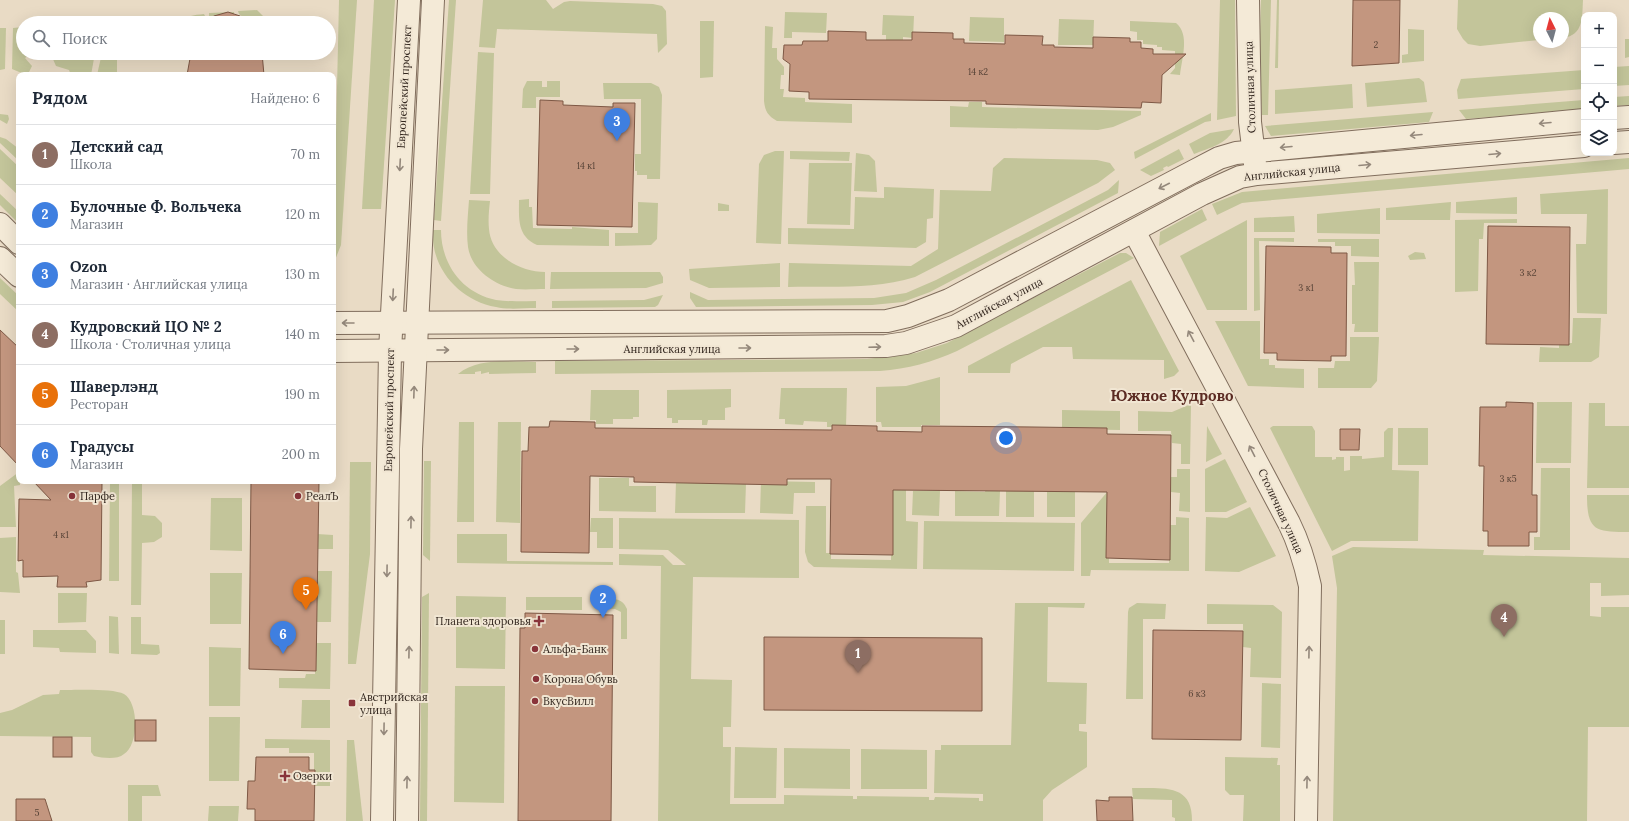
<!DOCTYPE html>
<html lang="ru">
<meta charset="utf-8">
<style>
:root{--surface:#fff;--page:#f2f2f3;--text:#1f2937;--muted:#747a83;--line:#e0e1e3;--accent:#89343a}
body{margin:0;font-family:Lora,serif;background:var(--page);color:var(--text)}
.controls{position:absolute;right:12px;top:12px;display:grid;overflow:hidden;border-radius:8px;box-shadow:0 4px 16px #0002}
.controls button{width:36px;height:36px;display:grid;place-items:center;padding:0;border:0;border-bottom:1px solid var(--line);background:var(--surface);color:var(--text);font:20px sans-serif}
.compass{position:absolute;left:1533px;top:12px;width:36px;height:36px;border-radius:50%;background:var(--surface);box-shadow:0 4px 16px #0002;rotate:354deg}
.you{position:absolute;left:1006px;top:438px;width:14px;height:14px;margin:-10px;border:3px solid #fff;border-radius:50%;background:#1a73e8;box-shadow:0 0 0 6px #1a73e833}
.badge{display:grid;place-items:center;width:26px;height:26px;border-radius:50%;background:var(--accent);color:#fff;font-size:13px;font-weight:700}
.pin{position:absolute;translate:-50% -33px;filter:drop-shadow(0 1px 2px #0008)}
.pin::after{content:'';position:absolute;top:21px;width:14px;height:12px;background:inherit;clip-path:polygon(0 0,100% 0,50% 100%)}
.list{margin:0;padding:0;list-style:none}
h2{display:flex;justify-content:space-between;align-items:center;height:52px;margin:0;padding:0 16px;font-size:17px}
h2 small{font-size:13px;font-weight:400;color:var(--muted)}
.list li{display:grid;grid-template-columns:26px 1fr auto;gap:12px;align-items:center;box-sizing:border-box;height:60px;padding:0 16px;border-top:1px solid var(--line)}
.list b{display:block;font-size:15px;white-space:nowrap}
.list p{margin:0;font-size:13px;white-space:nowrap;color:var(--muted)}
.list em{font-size:13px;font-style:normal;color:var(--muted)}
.icon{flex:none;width:22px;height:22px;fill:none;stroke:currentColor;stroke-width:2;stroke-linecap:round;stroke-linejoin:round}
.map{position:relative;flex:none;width:1629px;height:821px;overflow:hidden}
.search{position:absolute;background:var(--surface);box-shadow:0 4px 16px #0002;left:16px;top:16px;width:320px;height:44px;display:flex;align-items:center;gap:10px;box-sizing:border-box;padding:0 14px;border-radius:22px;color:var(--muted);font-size:15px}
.panel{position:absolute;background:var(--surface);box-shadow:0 4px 16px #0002;left:16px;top:72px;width:320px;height:412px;border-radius:8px}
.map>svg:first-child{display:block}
.green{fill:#c3c59a}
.building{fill:#c3967f;stroke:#7e5845}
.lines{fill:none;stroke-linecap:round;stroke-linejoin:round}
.minor-casing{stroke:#816e5d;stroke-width:24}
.tertiary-casing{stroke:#816e5d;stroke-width:24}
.minor{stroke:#f4ead7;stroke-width:22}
.tertiary{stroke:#f4ead7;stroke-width:22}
.oneway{stroke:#94887b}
.poi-dot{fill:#89343a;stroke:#f1e6d3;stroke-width:1.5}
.labels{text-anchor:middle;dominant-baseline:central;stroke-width:4;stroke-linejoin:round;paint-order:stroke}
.number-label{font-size:9px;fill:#574337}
.street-label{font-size:11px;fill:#33271f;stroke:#f1e6d3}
.poi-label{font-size:11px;fill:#33271f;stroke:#f1e6d3;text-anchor:start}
.district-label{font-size:15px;font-weight:bold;fill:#5b2b23;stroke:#f1e6d3}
</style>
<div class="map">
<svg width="1629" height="821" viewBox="0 0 1629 821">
<rect width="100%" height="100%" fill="#e9dbc5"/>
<g class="green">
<path d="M339 0H357L341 245 333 265Z"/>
<path d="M374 0H395L381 209H362Z"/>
<path d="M449 0H456L441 221 434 220Z"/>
<path d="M483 0H546L553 9 564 2 570 1 653 4 662 6 666 11 667 44 658 53 657 34 497 29 495 48 479 47Z"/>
<path d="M1220 0H1235L1236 116 1217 120Z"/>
<path d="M1261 0H1271L1268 115H1262L1259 69Z"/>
<path d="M1277 0H1279L1278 68H1275Z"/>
<path d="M1458 0H1583C1582 17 1584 35 1563 38V18H1539V40L1480 46 1468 44 1463 39 1457 29Z"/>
<path d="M257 10 263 16 264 23H250L239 14 238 11Z"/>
<path d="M234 12V16L210 17 202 23H177C185 16 194 15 204 14L205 16H209V13Z"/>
<path d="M785 12 827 13 826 33 792 32V38H784Z"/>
<path d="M883 15 914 16 913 38 903 37V41H886V35H882Z"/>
<path d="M970 17 1004 18V42L969 41Z"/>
<path d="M1059 19 1094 20 1093 45H1058Z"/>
<path d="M700 21H714L713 77 700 78Z"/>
<path d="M1130 21 1176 23C1190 34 1182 58 1180 75L1170 74 1175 68V51L1162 50V47H1157V45L1143 44V40H1137V32L1130 31Z"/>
<path d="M765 26 773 27 772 48H777V59L784 67V75H781L780 89H784L783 97 805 98V102L852 104V123L777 121C768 116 765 111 764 101Z"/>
<path d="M23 27V53H32L25 58 32 66 29 72 24 74 12 69 13 28Z"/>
<path d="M0 28H6L5 69 0 70Z"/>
<path d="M1408 29 1424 30V61L1402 63V55L1408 54Z"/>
<path d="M1625 39H1629V57L1625 58Z"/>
<path d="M478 52 494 53 490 194H470Z"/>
<path d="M32 53H61V60L88 58V53H95L91 75H71L69 70 56 66 52 57H45Z"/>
<path d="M102 53H117V75H97Z"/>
<path d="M1629 66V85L1614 86V67Z"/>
<path d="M1584 70V89L1458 99 1457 90 1461 79Z"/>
<path d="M1419 78 1424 82 1427 102 1367 107 1365 83Z"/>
<path d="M527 81H542V87H547V81H560V97H536V108H522L523 89Z"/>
<path d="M603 83H651L659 87 662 95 660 179H647V175H637V171H635V154H641V99H604Z"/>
<path d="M1352 84 1353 108 1275 114V90Z"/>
<path d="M1629 96V105L1614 106V97Z"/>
<path d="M1584 100V109L1466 119 1459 110Z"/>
<path d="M969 102H982V107L1141 111V115L1113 127 1098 130 950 127V106L968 107Z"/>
<path d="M1433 112 1429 122 1271 136 1265 126Z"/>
<path d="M1211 113V121L1205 122 1135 159 1134 152Z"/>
<path d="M0 114 8 115 9 119 7 124 0 120Z"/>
<path d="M1234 129C1227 144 1209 148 1194 154L1189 144 1210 133Z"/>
<path d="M0 137 6 139 19 149V161L0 143Z"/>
<path d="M0 149 19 167V196L0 178Z"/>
<path d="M1179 149 1184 159 1168 167 1167 166 1163 168 1164 170 1151 176 1140 170Z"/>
<path d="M775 151H784L781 244 756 243 759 164 764 155Z"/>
<path d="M790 151 850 152 849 161 790 159Z"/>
<path d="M856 153 869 155 875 161 877 192 854 191Z"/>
<path d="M1004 158 1097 160 1110 163 1115 170 1098 183 915 277C874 290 831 286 788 287L789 263 911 266 938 249 940 190 991 191 993 168Z"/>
<path d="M1629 158V169L1251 202 1242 203 1217 215 1212 204 1242 192Z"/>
<path d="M809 163H852L850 225 807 224Z"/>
<path d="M1119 180 1118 193 930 292 903 302 872 305 696 307 690 298V292L708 300 874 298 906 293 936 280 1108 190Z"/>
<path d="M884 187 934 189 933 218 927 219 926 242 916 248 788 244V228L854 229 855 197 884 198Z"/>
<path d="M1608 189 1607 314 1577 313 1576 244H1586L1587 214H1541L1540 194Z"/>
<path d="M0 194 19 212V224L0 205Z"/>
<path d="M1517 197V214L1456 213V202Z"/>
<path d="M529 199V207H532L533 228 572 229V227L609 230V246L537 245C517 236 519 219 519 200Z"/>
<path d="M469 200 490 201C489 210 488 220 489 229 491 256 520 272 545 272V289C536 289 525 290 516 289 495 286 471 269 468 247 466 231 468 215 469 200Z"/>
<path d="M638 202 658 203 657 239 651 245 615 246V233H638Z"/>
<path d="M1451 202 1450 220H1386V208Z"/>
<path d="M718 203 729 205V211H718Z"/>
<path d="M1380 208V234L1317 233V214Z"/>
<path d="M1202 209 1207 220 1159 246 1160 232Z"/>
<path d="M1294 216 1295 232H1254V218Z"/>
<path d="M1517 219V223H1484L1483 239H1479L1478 291 1455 292V220Z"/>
<path d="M1247 220V310H1207L1180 256Z"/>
<path d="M433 230H441C441 264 462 293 496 300 509 302 523 301 536 301V308C523 308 509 310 496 307 460 301 430 268 433 230Z"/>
<path d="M1254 238H1294V242L1259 241 1260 310 1254 311Z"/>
<path d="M1318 239H1379V257L1351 256V246H1335V242H1318Z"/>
<path d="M1415 252 1424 253 1426 259 1410 260 1408 256Z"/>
<path d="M1120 253H1126L1134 258 957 351C932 362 908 369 880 371L555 374V361L867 359 916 353 947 343Z"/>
<path d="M1354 262H1379L1378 332H1354L1355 324H1352V285H1355Z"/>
<path d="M780 263V287L709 288 690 280 689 269Z"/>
<path d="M551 272H660L663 277V283L646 288 550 289Z"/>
<path d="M0 278 19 296V312L0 294Z"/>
<path d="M1131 280 1179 371 1174 376 1164 379V360L1073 359 1072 347H1043L1011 364 1010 373H968V366Z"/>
<path d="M663 295 658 305 655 307 552 308V301L644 300Z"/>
<path d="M1573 318H1601L1599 357 1591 362H1539L1540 347 1559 348V343H1572Z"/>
<path d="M1215 321H1260V359H1269V365H1275V368L1304 369V388L1248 386Z"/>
<path d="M1350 337H1379L1377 381 1371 388H1318V368H1334L1335 361H1350Z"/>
<path d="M536 362V373L489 374V372L481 374V371L475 372V374H458C479 357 511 362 536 362Z"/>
<path d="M940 377V425H921V427H882L881 422H876V387L906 386Z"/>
<path d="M781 388H847L846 427H827V422L804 421 803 425 785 424V419H779Z"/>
<path d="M731 389V407L725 408V420H708L707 425H702V420H678V423H672V418H667V390Z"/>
<path d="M591 390H639V417H633V419H613V424H596V420H590Z"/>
<path d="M1537 402H1572L1571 463H1536Z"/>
<path d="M1589 403H1605V426H1629V488H1587Z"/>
<path d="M1191 404 1190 464H1181V444L1172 443 1171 431H1138V411L1172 412Z"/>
<path d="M1062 410 1120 411V430L1062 429Z"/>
<path d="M459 422H474V522H457Z"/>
<path d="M498 422H521L520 523 496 522Z"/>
<path d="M1207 426 1222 454 1206 462Z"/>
<path d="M1273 426H1312L1315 431V457H1332V460L1336 459V457H1344V471L1350 470V456H1362V459L1384 457V432L1388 428H1393L1392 470 1419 471 1418 541H1351L1332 551 1270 428Z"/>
<rect x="1398" y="428" width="30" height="37"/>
<path d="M1225 459 1247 502 1226 512H1205V469Z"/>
<path d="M424 461H431L430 561 423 555Z"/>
<path d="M350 462H371L370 554 356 664H348Z"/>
<path d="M1541 468H1570V550H1534V537H1540Z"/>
<path d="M1177 469H1190V512L1179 511 1180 493 1171 492V477H1177Z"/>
<path d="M19 472 20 485 14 486 16 527H0V486Z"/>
<path d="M599 478H629V486H656V512L599 511Z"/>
<path d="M110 481H119V581H109Z"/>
<path d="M132 481H142V515L155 516 162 523V537L154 542 142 543 141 605H131Z"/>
<path d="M761 481 815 482V493H794L793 514 760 513Z"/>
<path d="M676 482 746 483 745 513H675Z"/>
<path d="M892 485 906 490V521L918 522 917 569 814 567 808 562 805 552 806 506H826V553H831V559L891 560Z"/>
<path d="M986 486 1000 491 999 516H955V491L985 492Z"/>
<path d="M913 491H940L939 516 912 515Z"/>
<rect x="1006" y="491" width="28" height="26"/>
<rect x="1047" y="491" width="28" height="26"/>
<path d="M1108 491 1109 563H1169L1170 525H1176V517L1189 518V571L1091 570 1090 576H1081V523Z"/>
<path d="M1587 495H1629V532C1595 532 1587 531 1587 495Z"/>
<path d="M211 498H242V551L210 550Z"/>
<path d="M1250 507 1276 556 1239 572 1205 571 1206 517 1227 518Z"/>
<path d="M591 518H613V548H597V532H590Z"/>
<path d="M619 518 799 520V578L693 577 691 679 732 680 731 727H723V747H731L730 804H784V795L853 796V799H857V796L929 797V800H934L935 797 979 798V801H983V794L934 793 935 750H941V745H1011L1015 603H1085L1084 608 1048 607 1047 682 1087 683 1086 724H1079V731L1087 732V767L1052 790 1043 800V821H658L661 566 619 565V554L663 555 673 565H686L668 550 619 549Z"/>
<path d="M924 521 1075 523 1074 571 923 569Z"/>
<path d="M317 534 333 535V549H317Z"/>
<path d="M457 534H507V561L613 562V565L457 563Z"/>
<path d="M16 537V572L18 573 20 593 0 592V538Z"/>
<path d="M1353 547 1484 550 1483 555 1629 558V595L1601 596V583H1590V616L1601 617V607H1629V727H1588L1587 821H1333L1337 588 1332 556Z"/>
<path d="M316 571H332L331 622H316Z"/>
<path d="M210 573H242L241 624H210Z"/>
<path d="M58 593H87L86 622 58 623Z"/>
<path d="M429 593 427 821H420L422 597Z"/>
<path d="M456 596 506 597 505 669 456 668Z"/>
<rect x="526" y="597" width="56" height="13"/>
<path d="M601 598C612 599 622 597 627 609V639H621V612L615 609 601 608Z"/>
<path d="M1137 603 1166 604 1165 619H1143V699H1126L1128 612 1129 608Z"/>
<path d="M1207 604 1273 605 1282 612 1281 678 1250 677 1251 648 1243 647V624H1207Z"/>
<path d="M109 616 118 617 119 654 109 653Z"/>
<path d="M131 617H141V644L159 645 160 653 157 655 131 654Z"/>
<rect x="0" y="620" width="5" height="34"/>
<path d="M33 630H86L96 641V653L60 652 59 648 33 647Z"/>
<path d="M315 643H331L330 689 279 688V678H305L306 674H315Z"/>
<path d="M209 647 241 648 240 706H209Z"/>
<path d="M1262 683 1281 684 1280 748 1261 747Z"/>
<path d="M455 686H505L504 803 454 802Z"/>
<path d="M60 690C75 690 113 688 124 694 139 703 139 745 124 754 117 760 103 758 94 756L91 752V737L0 736V713L12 710 43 695 59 694Z"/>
<path d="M302 700H330V728H301Z"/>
<path d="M209 717H240L239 781H209Z"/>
<path d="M265 739 330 740V786H314V753H289V748H265Z"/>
<path d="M347 740H354L363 821H346Z"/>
<path d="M735 747 777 748 776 798H734Z"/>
<path d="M784 748 850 749V789L784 788Z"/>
<path d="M861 749 927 750V789H861Z"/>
<path d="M1225 757 1278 758 1277 765H1280V821H1243L1244 795H1230L1225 790Z"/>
<path d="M128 785H158L161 796H142V821H128Z"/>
<path d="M1132 788C1160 789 1193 782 1192 821H1175V818L1172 817V800L1133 799Z"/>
<path d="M209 806H239L238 821H208Z"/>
</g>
<g class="building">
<path d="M1353 0H1400L1399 63 1352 66Z"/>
<path d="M228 12 240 16 249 23H204L214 16Z"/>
<path d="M828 31 866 32V40H912V32L953 33V39H964V43L1005 44V35L1043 36 1042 45H1054V47L1093 48V37L1130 38V42H1141V48L1153 49V54H1186L1162 75 1161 103 1142 102 1141 108 986 104V101L809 99V92L789 91 790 64 783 59 784 45H802L803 41H828Z"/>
<path d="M191 53H262L264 75H187Z"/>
<path d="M540 100 563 101V105L613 107V103H635L632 227 537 225Z"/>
<path d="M1488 226 1570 227 1569 345 1486 344Z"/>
<path d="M1266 246 1331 247V253H1347L1346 356H1331V361L1277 360V353H1264Z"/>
<path d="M0 330 19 348V466L0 446Z"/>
<path d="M1506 402 1533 403 1532 495H1537V532H1529V546H1488V531H1483L1484 466H1479L1480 407H1506Z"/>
<path d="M550 421 595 422V428L832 430V425L877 426V431L922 432V426L1033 427 1107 428V434L1171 435 1170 560 1106 558 1107 492 893 490V555L830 554 831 479H787V485L634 482V477L590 476 589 553 521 552 522 451H528L529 427H549Z"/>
<path d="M1340 429H1360L1359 450H1340Z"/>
<path d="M33 481H102L101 580 86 582 87 587H57L58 576 23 577V560L18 561 19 499 51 500Z"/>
<path d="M251 481H319L316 671 249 669Z"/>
<path d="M525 613 613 615 611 821H518L520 628H525Z"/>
<path d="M1153 630 1243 631 1241 740 1152 739Z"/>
<path d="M764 637 982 638V711L764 710Z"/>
<rect x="135" y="720" width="21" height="21"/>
<rect x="53" y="737" width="19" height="20"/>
<path d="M256 757H309V770H315L314 821H255V809H247L248 781H255Z"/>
<path d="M1109 797H1132L1133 821H1097L1096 800 1109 801Z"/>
<path d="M16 799H45L52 821H16Z"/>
</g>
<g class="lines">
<g class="minor-casing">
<g id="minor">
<path d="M1248 0 1250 122 1255 164"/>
<path d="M1614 118 1629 117"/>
<path d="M1614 143 1629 142"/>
<path d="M0 224 19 243"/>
<path d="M1134 231 1289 523C1299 543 1305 563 1310 586L1306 821"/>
<path d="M0 258 19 276"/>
<path d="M333 323 887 321 908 316 949 300 1194 171 1219 158 1236 153 1584 120"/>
<path d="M333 351 886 346 906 343 956 326 1202 194 1240 177 1257 174 1584 146"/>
</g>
</g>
<g class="tertiary-casing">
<g id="tertiary">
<path d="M382 821 390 351 409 0"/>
<path d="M407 821 411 449 433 0"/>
</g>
</g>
<use href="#minor" class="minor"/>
<use href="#tertiary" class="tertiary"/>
</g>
<defs><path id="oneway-shaft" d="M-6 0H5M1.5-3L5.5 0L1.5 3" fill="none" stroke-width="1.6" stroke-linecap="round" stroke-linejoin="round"/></defs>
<g class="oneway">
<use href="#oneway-shaft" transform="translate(1545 123) rotate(175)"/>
<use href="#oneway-shaft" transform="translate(1416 135) rotate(175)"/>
<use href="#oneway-shaft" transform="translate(1286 147) rotate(175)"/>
<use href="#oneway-shaft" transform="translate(1495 154) rotate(-5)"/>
<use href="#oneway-shaft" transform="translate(400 165) rotate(93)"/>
<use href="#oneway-shaft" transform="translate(1365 165) rotate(-5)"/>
<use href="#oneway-shaft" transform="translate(1164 186) rotate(153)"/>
<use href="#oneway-shaft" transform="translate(393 295) rotate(93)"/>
<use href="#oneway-shaft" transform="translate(348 323) rotate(180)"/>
<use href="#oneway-shaft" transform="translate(1191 336) rotate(-118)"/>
<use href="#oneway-shaft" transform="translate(875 347) rotate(-2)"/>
<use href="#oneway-shaft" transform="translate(745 348)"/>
<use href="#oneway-shaft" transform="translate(573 349)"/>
<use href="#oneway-shaft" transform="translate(443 350)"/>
<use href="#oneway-shaft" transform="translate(414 392) rotate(-88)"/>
<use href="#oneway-shaft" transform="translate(1252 451) rotate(-117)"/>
<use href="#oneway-shaft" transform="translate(411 522) rotate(-89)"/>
<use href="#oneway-shaft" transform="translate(387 571) rotate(91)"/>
<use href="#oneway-shaft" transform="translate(409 652) rotate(-89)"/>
<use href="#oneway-shaft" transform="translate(1309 652) rotate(-89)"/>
<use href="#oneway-shaft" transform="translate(384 729) rotate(91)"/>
<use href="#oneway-shaft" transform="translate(407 782) rotate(-89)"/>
<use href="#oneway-shaft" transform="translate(1307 782) rotate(-89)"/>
</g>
<g class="poi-dot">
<circle cx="72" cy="496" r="4"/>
<circle cx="298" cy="496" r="4"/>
<path d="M537 615h4v4h4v4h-4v4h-4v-4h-4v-4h4z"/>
<circle cx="535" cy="649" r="4"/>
<circle cx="536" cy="679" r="4"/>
<circle cx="535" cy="701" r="4"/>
<rect x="348" y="699" width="8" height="8" rx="2"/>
<path d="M283 770h4v4h4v4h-4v4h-4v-4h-4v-4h4z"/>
</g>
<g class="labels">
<g class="number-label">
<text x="1376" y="44">2</text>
<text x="978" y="71">14 к2</text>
<text x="586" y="165">14 к1</text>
<text x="1528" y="272">3 к2</text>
<text x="1306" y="287">3 к1</text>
<text x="1508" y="478">3 к5</text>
<text x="61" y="534">4 к1</text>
<text x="1197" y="693">6 к3</text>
<text x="37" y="812">5</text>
</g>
<g class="street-label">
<text transform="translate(404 87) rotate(-87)">Европейский проспект</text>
<text transform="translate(1250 87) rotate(-92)">Столичная улица</text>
<text transform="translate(1292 172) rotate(-6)">Английская улица</text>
<text transform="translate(999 303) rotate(-28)">Английская улица</text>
<text x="672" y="349">Английская улица</text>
<text transform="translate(389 410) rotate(-89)">Европейский проспект</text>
<text transform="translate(1281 511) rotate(65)">Столичная улица</text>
</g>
<g class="poi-label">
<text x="80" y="496">Парфе</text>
<text x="306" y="496">РеалЪ</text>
<text x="531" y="621" text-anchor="end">Планета здоровья</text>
<text x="543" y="649">Альфа-Банк</text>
<text x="544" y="679">Корона Обувь</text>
<text x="360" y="697">Австрийская<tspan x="360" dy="13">улица</tspan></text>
<text x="543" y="701">ВкусВилл</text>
<text x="293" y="776">Озерки</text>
</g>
<g class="district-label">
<text x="1172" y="395">Южное Кудрово</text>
</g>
</g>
</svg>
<div class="controls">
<button>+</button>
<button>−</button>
<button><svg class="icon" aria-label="locate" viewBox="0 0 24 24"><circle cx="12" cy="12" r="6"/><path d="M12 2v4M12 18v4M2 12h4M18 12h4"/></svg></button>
<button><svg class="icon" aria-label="layers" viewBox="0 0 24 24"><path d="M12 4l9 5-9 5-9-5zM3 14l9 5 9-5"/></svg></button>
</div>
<svg class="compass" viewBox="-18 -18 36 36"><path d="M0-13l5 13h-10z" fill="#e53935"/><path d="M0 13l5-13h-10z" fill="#747a83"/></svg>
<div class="you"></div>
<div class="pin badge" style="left:858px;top:673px;background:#8d6e63">1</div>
<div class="pin badge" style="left:603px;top:618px;background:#3f7fe0">2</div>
<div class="pin badge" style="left:617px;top:141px;background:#3f7fe0">3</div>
<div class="pin badge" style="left:1504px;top:637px;background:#8d6e63">4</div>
<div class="pin badge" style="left:306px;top:610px;background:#e8710a">5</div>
<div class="pin badge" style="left:283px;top:654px;background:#3f7fe0">6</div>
<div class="search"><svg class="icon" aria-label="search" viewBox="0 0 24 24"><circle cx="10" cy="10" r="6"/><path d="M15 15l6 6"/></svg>Поиск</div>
<section class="panel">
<h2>Рядом<small>Найдено: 6</small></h2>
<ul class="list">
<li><span class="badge" style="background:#8d6e63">1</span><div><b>Детский сад</b><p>Школа</p></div><em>70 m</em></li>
<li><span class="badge" style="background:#3f7fe0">2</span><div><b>Булочные Ф. Вольчека</b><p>Магазин</p></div><em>120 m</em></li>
<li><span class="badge" style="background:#3f7fe0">3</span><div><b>Ozon</b><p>Магазин · Английская улица</p></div><em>130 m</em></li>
<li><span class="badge" style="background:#8d6e63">4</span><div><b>Кудровский ЦО № 2</b><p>Школа · Столичная улица</p></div><em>140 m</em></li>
<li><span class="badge" style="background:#e8710a">5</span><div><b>Шаверлэнд</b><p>Ресторан</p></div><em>190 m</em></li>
<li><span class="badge" style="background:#3f7fe0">6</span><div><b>Градусы</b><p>Магазин</p></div><em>200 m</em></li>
</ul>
</section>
</div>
